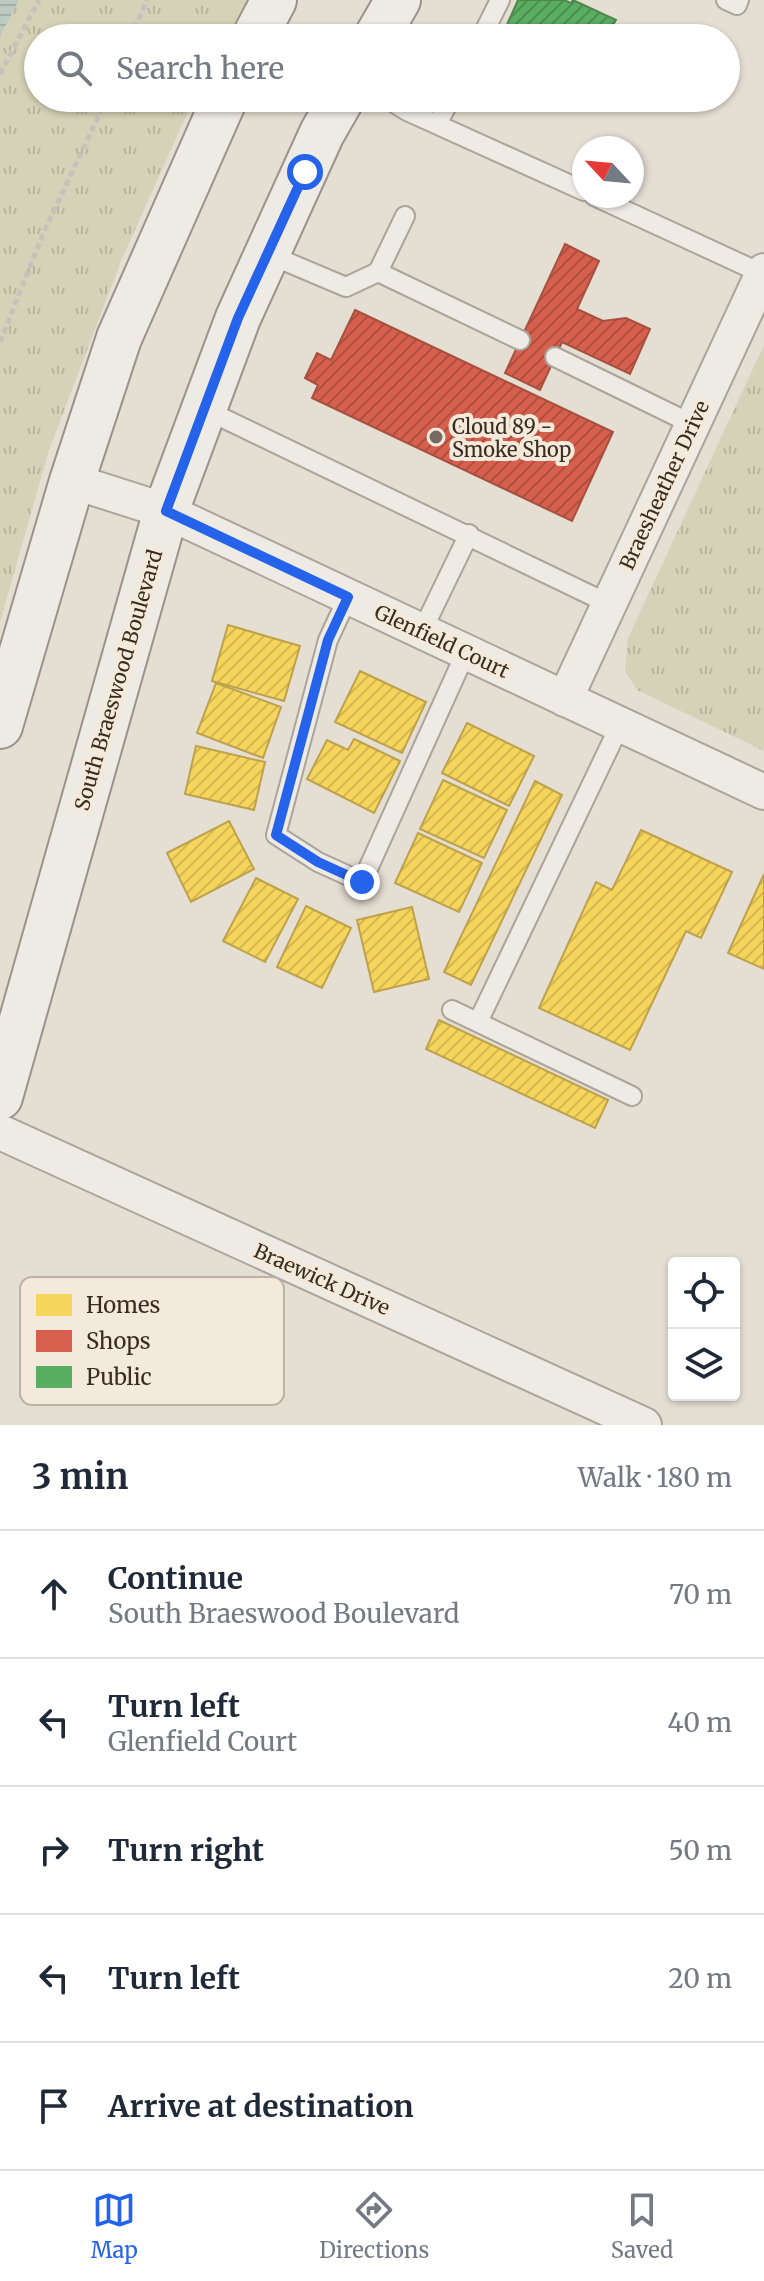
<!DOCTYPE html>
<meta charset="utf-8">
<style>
:root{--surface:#fff;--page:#f6f6f7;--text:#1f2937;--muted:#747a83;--line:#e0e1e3;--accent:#2563eb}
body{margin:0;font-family:Merriweather,serif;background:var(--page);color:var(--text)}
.controls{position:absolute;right:24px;bottom:24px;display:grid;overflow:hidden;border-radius:8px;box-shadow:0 2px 6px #0004}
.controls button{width:72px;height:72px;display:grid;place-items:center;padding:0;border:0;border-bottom:2px solid var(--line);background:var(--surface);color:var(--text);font:40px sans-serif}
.compass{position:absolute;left:572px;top:136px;width:72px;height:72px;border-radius:50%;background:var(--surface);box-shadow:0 2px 6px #0004;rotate:296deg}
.stop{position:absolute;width:24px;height:24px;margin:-18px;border:6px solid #2563eb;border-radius:50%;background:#fff}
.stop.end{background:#2563eb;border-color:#fff;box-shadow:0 2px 8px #0008}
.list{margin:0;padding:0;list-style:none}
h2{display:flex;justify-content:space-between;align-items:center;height:104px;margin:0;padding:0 32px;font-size:34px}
h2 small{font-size:26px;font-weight:400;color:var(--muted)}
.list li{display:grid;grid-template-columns:52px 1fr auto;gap:24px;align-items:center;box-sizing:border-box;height:128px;padding:0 32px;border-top:2px solid var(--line)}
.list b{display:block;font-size:30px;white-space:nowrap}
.list p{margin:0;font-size:26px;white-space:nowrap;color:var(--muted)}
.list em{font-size:26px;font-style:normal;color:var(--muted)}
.icon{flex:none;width:44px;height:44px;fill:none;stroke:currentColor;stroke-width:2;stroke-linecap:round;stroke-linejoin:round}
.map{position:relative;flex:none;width:764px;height:1425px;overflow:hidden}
.search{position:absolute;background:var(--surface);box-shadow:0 2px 6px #0004;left:24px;right:24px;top:24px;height:88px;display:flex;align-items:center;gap:20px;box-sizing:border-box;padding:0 28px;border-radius:44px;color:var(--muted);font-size:30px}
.sheet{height:744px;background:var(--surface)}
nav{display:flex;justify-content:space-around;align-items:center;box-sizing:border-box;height:112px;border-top:2px solid var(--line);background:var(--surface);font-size:22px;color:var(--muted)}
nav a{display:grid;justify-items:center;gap:4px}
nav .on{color:var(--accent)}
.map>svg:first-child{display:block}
.grass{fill:url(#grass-tufts)}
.water{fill:url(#water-rules)}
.homes{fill:url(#homes-hatch);stroke:#bea24b;stroke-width:2}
.shops{fill:url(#shops-hatch);stroke:#a75040;stroke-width:2}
.public{fill:url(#public-hatch);stroke:#50874e;stroke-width:2}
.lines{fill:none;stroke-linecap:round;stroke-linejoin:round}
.service-casing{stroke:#aba49b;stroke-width:22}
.minor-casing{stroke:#aba49b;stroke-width:38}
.secondary-casing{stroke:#9b938b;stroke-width:48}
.path{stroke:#c6c1bb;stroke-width:5;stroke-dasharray:6 4;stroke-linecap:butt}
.service{stroke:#eeeae4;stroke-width:18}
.minor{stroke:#eeeae4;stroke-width:34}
.secondary{stroke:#eeeae4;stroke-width:44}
.route{stroke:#2563eb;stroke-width:10}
.poi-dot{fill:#766a61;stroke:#f4eadb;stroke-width:3}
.labels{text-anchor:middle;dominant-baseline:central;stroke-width:8;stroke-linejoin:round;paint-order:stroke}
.poi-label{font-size:20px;fill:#3a2c23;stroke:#f4eadb;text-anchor:start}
.street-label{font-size:20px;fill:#3a2c23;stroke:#f4eadb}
.key{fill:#f4eadb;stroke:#bcb1a4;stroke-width:2}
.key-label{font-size:22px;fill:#3a2c23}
</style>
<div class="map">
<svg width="764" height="1425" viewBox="0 0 764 1425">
<defs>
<pattern id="grass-tufts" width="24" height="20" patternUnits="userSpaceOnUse" patternTransform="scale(2)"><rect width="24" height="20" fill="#d5d2b7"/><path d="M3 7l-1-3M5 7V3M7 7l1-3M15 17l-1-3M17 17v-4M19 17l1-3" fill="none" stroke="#b8b49d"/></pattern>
<pattern id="water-rules" width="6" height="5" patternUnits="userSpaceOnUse" patternTransform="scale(2)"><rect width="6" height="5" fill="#bdcac1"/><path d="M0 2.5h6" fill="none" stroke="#a3aea6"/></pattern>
<pattern id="homes-hatch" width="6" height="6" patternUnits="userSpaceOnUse" patternTransform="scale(2)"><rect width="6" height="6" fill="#f6d55c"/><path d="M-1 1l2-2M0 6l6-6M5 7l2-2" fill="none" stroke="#d4b750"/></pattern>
<pattern id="shops-hatch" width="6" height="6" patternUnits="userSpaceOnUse" patternTransform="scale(2)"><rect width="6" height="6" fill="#d6604d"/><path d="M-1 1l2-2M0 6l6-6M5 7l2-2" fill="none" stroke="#af4f40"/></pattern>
<pattern id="public-hatch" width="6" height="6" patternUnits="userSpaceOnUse" patternTransform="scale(2)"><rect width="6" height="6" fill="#5aae61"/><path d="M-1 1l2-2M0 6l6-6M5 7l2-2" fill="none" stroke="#4b8e50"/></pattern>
</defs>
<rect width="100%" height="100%" fill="#e5ded3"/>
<g class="grass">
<path d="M0 0H247L226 38H38V98H194L121 261 49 450 0 622Z"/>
<path d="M764 345V751L637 690 625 671 628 638Z"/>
</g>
<path class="water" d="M0 0H19L0 36Z"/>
<g class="homes">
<path d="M228 625 300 646 284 701 212 681Z"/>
<path d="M360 671 426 702 402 753 335 722Z"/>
<path d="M216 683 281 707 263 758 197 733Z"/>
<path d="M467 723 534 756 509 806 442 773Z"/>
<path d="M354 739 400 761 374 813 307 779 327 740 348 750Z"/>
<path d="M196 746 265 762 254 810 185 794Z"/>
<path d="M443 780 507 810 484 858 420 829Z"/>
<path d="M535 781 562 795 471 985 444 972Z"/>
<path d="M229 821 254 869 191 902 167 853Z"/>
<path d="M641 830 732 872 701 938 686 931 630 1050 539 1008 596 882 612 890Z"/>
<path d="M418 833 482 863 459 912 395 883Z"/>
<path d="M764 874V969L728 953Z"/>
<path d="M256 878 298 899 265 962 223 941Z"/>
<path d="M306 906 351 928 322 988 277 967Z"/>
<path d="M412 907 429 979 374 992 357 920Z"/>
<path d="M439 1020 608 1100 595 1128 426 1049Z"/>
</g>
<g class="shops">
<path d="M565 244 599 261 577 309 603 321 626 318 650 329 630 374 562 342 540 390 505 373Z"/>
<path d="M355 310 613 432 572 521 312 398 318 385 305 378 317 353 331 360Z"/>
</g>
<g class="public">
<path d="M518 0H564L571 3 573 0 616 20 613 25 641 38H501Z"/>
<path d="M619 98H649L644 110Z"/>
</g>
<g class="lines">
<g class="service-casing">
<g id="service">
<path d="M726 0 737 5 739 0"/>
<path d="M481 38 500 0"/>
<path d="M386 98 407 111 584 191"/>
<path d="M437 124 451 98"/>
<path d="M594 196 763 274"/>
<path d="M268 254 346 287 378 272 520 340"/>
<path d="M378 272 405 216"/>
<path d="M555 357 692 424"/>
<path d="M204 409 609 604"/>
<path d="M348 597 328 640 276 835 318 862 362 882 466 652"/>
<path d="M422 631 469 534"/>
<path d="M452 1010 632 1096"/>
<path d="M478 1022 620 725"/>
</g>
</g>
<g class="minor-casing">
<g id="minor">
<path d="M72 481 166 511 764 792"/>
<path d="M565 699 764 271"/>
<path d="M0 1132 644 1425"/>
</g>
</g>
<g class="secondary-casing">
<g id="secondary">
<path d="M254 38 274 0"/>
<path d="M376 38 398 0"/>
<path d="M0 726 72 481 119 338 225 98"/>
<path d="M0 1097 166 511 238 318 322 133 342 98"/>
</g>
</g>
<g class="path">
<path d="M131 38 147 0"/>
<path d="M0 74 39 0"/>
<path d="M0 342 43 234 107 98"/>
</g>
<use href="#service" class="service"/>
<use href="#minor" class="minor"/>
<use href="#secondary" class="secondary"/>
</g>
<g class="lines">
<path class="route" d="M305 172 238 318 166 511 348 597 328 640 276 835 318 862 362 882"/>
</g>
<circle class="poi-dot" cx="436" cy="437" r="8"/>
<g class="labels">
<g class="poi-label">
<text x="452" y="426">Cloud 89 -<tspan x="452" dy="23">Smoke Shop</tspan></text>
</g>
<g class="street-label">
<text transform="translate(664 485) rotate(-65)">Braesheather Drive</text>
<text transform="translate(442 641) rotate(25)">Glenfield Court</text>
<text transform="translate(118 680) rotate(-74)">South Braeswood Boulevard</text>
<text transform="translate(322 1279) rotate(24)">Braewick Drive</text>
</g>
</g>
<rect x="20" y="1277" width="264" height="128" rx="12" class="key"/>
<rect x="36" y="1294" width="36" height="22" fill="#f6d55c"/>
<rect x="36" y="1330" width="36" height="22" fill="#d6604d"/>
<rect x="36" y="1366" width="36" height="22" fill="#5aae61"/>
<g class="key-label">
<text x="86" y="1313">Homes</text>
<text x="86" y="1349">Shops</text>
<text x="86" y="1385">Public</text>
</g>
</svg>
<div class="controls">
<button><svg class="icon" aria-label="locate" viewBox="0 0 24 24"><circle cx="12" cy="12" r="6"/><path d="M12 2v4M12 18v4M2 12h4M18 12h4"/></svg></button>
<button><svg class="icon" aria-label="layers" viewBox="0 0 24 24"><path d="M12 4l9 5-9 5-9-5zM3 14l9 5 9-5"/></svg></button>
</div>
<svg class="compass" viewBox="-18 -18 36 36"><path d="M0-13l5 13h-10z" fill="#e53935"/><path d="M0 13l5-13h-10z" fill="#747a83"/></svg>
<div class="stop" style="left:305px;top:172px"></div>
<div class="stop end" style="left:362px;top:882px"></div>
<div class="search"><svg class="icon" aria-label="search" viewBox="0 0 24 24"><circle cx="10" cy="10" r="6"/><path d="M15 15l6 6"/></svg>Search here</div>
</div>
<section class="sheet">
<h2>3 min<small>Walk · 180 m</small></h2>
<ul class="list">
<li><svg class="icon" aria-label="ahead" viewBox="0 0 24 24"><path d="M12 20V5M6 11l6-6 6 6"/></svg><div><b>Continue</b><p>South Braeswood Boulevard</p></div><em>70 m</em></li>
<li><svg class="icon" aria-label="left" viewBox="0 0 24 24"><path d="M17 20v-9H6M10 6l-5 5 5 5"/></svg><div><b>Turn left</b><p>Glenfield Court</p></div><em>40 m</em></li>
<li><svg class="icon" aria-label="right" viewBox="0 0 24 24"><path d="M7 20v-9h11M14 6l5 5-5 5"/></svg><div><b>Turn right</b></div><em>50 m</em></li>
<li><svg class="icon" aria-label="left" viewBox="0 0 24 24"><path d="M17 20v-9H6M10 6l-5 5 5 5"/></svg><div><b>Turn left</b></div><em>20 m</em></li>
<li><svg class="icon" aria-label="arrive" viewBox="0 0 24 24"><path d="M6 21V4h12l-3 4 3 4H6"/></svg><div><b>Arrive at destination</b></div></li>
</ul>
</section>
<nav>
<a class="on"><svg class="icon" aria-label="map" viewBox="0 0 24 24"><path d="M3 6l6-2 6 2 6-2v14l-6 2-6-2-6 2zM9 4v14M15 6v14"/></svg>Map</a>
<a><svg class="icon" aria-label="directions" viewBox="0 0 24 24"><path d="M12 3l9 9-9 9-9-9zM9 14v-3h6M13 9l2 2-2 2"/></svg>Directions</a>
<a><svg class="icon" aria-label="saved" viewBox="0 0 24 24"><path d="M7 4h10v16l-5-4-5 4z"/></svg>Saved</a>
</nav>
